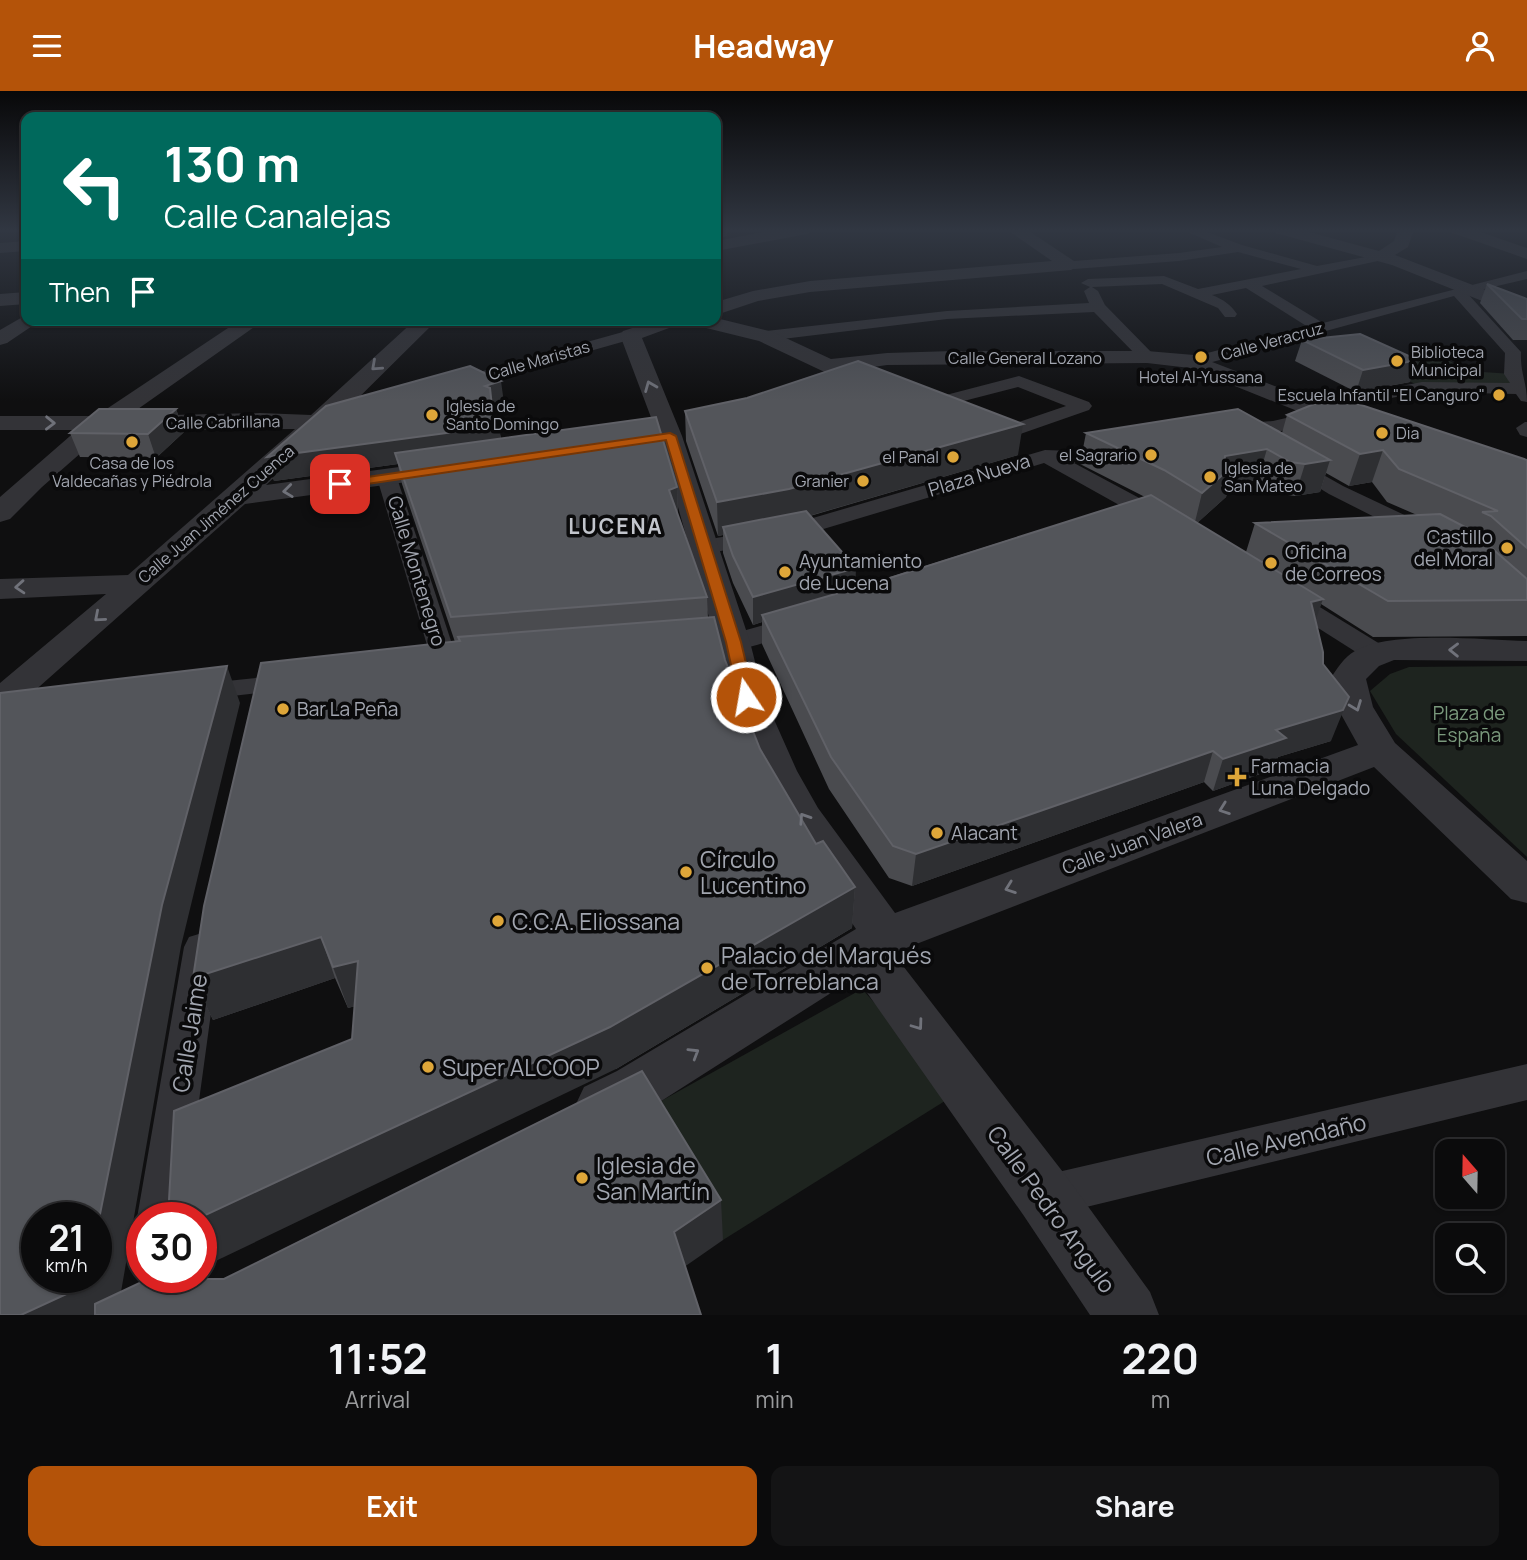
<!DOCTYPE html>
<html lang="en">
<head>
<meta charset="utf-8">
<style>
  body { margin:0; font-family:Manrope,sans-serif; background:#141415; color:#f1f3f6; height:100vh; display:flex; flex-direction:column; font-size:26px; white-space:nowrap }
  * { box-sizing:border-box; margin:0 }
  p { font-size:23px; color:#9a9b9d }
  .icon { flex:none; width:38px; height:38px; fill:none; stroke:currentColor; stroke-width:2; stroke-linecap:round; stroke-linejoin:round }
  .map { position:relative; height:1224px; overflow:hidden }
  .sheet { display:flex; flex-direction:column; background:#0b0b0c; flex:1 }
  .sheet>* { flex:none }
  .top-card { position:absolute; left:21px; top:21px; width:700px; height:214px; border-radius:14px; box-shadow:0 2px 5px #0004,0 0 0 2px #2b2b2d; background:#00695c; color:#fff; overflow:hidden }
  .needle { width:46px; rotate:340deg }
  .tools { position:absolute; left:1435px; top:1048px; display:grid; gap:14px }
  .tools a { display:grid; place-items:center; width:70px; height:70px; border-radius:14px; background:#0b0b0c; box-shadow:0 2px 5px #0004,0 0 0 2px #2b2b2d; font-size:35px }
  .speed { position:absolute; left:21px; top:1111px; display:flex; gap:14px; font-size:35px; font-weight:700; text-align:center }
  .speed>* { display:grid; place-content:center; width:91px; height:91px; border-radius:50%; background:#0b0b0c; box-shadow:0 2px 5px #0004,0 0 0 2px #2b2b2d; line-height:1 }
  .speed small { font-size:18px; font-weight:400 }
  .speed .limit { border:10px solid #d22; background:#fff; color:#111 }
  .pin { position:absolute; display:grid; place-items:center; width:60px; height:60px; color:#fff; margin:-30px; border-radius:14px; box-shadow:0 4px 10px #0006 }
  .me { position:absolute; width:77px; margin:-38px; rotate:348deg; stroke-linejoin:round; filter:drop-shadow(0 0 5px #0008) }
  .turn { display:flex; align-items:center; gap:24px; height:147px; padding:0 28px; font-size:32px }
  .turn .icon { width:91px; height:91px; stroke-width:2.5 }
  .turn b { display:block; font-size:49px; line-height:60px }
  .then { display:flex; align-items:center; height:66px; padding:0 28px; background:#0003; gap:14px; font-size:26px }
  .eta { display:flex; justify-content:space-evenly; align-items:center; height:119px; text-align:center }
  .eta b { font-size:42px; font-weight:700; line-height:49px }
  .primary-button { display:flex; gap:14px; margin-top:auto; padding:14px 28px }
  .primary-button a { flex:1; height:80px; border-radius:14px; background:#b45309; color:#fff; font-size:28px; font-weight:700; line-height:80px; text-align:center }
  .primary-button a+a { background:#141415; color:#f1f3f6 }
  header { display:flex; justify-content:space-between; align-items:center; height:91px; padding:0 28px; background:#b45309; color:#fff; font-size:32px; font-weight:700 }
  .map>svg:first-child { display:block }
</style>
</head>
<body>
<header><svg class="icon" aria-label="menu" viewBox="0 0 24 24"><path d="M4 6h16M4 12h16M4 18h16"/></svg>Headway<svg class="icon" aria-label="person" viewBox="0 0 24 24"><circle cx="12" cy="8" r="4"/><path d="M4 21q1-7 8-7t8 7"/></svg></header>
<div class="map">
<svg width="1527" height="1224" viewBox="0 0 1527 1224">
  <rect width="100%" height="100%" fill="#0f0f10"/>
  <!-- green -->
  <g fill="#1e241f">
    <path d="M 1442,266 L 1468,280 L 1512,283 L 1521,298 L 1422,296 L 1374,274 Z"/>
    <path d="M 1527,575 L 1527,766 L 1396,643 L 1370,600 L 1390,583 L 1409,576 Z"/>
    <path d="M 862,898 L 956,1003 L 723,1149 L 645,1019 Z"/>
  </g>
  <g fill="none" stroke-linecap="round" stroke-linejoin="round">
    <!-- pedestrian -->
    <g fill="#333337" fill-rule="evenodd">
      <path d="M 1181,138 L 1199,138 L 1242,154 L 1317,175 L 1387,162 L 1387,168 L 1262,195 L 1323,232 L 1527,180 L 1527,188 L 1467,202 L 1521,261 C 1520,282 1527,291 1527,311 L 1521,310 L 1516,303 L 1422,301 L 1329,319 L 1333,324 L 1330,328 C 1311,333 1239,354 1226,339 L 1235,333 L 1273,330 L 1312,321 L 1308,316 L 1317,311 L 1422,291 L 1510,292 L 1504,283 L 1505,262 L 1454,205 L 1194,276 L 1188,275 L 1186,271 L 1188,267 L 1308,236 L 1246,197 L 1212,204 C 1224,209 1230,213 1237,223 L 1235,226 L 1225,226 L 1218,217 L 1162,193 L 1092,196 L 1098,200 L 1105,214 L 1153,263 L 1155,266 L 1153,269 L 1141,269 L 1094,221 L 947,228 L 766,250 L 758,245 L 766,240 L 947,220 L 1089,212 L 1084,200 L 1090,196 L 1081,192 L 1088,188 L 1164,185 L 1198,198 L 1301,178 L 1238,161 L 1179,170 L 1074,178 L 1067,174 L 1074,170 L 1179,162 L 1222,156 Z"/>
      <path d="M 630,239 L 636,241 L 638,244 L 636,247 L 453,299 L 444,294 L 447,290 Z"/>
      <path d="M 1019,285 L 1089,311 L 1092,315 L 1089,319 L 997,351 L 987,345 L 990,341 L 1066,315 L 1018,296 L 925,320 L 916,315 L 919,311 Z"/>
      <path d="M 1525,331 L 1527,331 L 1527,346 L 1520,344 L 1516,337 Z"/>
      <path d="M 1119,352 L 1129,358 L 1126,362 L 1074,372 L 1171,424 L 1174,429 L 1171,434 L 1155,434 L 1044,372 L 800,445 L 705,463 L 697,461 L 694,456 L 697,451 L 705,449 L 789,434 L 1045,359 L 1074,360 Z"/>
      <path d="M 1290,365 L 1343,395 L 1432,437 L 1435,442 L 1432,447 L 1416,447 L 1329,403 L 1283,375 L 1280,371 L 1283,367 Z"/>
      <path d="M 387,381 L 394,383 L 397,387 L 459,574 L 455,580 L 446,582 L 437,580 L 433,574 L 377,387 L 380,383 Z"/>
      <path d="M 1283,497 L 1292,499 L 1385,556 L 1389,562 L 1385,568 L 1376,570 L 1367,568 L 1274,509 L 1271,504 L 1274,499 Z"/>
      <path d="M 796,525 L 805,528 L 809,533 L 805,538 C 774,547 736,566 704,558 L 700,552 L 704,546 L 732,543 Z"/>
      <path d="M 293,583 L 303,585 L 307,591 L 303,597 L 198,609 L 188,607 L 184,601 L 188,595 L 198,593 Z"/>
      <path d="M 202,842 L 215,846 L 220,856 L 183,1127 L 142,1127 L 142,1137 L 137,1127 L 184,856 L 189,846 Z"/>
      <path d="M 1527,973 L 1527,1009 L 1045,1126 L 1029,1120 L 1023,1105 L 1029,1090 L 1045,1084 Z"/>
    </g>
    <!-- minor -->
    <g fill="#333337" fill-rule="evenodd">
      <path d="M 780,138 L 815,138 L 807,143 L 716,160 L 716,150 Z"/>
      <path d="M 1006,138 L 1026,138 L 1080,174 L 1071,179 L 810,201 L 758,210 L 716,224 L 716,211 L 753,200 L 810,190 L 1052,170 Z"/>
      <path d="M 1270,138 L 1298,138 L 1379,160 L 1394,150 L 1398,138 L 1414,138 L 1408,156 L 1395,164 L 1527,215 L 1527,228 L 1392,174 L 1272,141 Z"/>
      <path d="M 1448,138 L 1472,138 L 1527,157 L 1527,168 L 1450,141 Z"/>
      <path d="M 26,150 L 26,160 L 0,162 L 0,152 Z"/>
      <path d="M 26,201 L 26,213 L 0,215 L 0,203 Z"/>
      <path d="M 26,224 L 26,229 L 41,229 L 7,252 L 0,254 L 0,239 Z"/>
      <path d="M 716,227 L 773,241 L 831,268 L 887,262 L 953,260 L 1147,260 L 1194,264 L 1360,328 L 1363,333 L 1360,338 L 1351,340 L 1342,338 L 1190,277 L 1147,272 L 887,274 L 853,279 L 861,286 L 858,291 L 850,293 L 759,250 L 690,233 L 688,230 L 642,247 L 682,345 L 750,551 L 764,606 L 797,680 L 818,717 L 895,822 L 1358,654 L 1337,616 L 1330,588 C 1337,578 1344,566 1355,560 C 1390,539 1484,549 1527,550 L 1527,570 L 1394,569 L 1379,575 L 1366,588 L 1373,616 L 1395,652 L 1527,770 L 1527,812 L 1511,808 L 1374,676 L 893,862 L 1066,1085 L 1150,1201 L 1159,1224 L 1090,1224 L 1024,1125 L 856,886 L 655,1014 L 603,1037 L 584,1030 L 576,1013 L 584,996 L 617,980 L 856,838 L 787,735 L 757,680 L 728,606 L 716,551 L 658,345 L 620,244 L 623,240 L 657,229 Z"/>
      <path d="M 240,229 L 264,229 L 128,325 L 260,322 L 311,324 L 415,229 L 437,229 L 328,337 L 266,394 L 451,369 L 460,371 L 464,377 L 460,383 L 451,385 L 245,413 L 13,619 L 0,622 L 0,592 L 106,503 L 0,508 L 0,488 L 128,484 L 295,338 L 107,339 L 42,396 L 10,428 L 0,431 L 0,406 L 77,339 L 0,339 L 0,325 L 96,325 Z"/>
    </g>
  </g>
  <!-- wall -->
  <g fill="#4a4b4f" fill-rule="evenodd">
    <path d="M 1487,193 L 1527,208 L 1527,249 L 1513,249 L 1480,212 Z"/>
    <path d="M 1302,249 L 1410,291 L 1356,301 L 1295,270 Z"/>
    <path d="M 504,312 L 493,316 L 495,327 L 501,347 L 677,396 L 678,425 L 707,506 L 708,527 L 760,658 L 816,753 L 855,796 L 852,837 L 616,978 L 352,948 L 355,915 L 348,917 L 335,887 L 213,929 L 193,887 L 455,551 L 402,393 L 398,373 L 274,390 L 267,366 Z"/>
    <path d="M 176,318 L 184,341 L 156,367 L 80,366 L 70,342 Z"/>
    <path d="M 685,320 L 1018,364 L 810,425 L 855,497 L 1145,406 L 1080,373 L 1086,342 L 1282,342 L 1287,324 L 1527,369 L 1527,545 L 1373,546 L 1321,513 L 1315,529 L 1323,573 L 1331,650 L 1278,666 L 1274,678 L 1213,700 L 1204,691 L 912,795 L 889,787 L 829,698 L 762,553 L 762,531 L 753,534 L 733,492 L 723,462 L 723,444 L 718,445 L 686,350 ZM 1326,382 L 1349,395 L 1372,391 L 1387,411 L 1417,424 L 1255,432 L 1246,461 L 1197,432 L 1226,406 L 1229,394 L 1258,389 L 1280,403 L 1295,405 L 1320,401 Z"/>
  </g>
  <!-- shaded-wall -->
  <g fill="#2e2f32">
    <path d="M 716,138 L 727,138 L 727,145 L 716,148 Z"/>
    <path d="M 1418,269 L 1410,291 L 1356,301 L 1363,279 Z"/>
    <path d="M 501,290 L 504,312 L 493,316 L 496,336 L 499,335 L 503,359 L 395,362 L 398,373 L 274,390 L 267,366 Z"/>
    <path d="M 176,318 L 184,341 L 156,367 L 148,343 Z"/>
    <path d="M 1023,333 L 1018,364 L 788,431 L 723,436 L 723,444 L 718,445 L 717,411 Z"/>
    <path d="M 1267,358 L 1258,389 L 1229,394 L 1226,406 L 1194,435 L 1202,402 L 1225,365 Z"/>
    <path d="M 1383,359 L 1372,391 L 1349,395 L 1360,363 Z"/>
    <path d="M 1330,369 L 1320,401 L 1295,405 L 1305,373 Z"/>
    <path d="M 677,396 L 678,429 L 669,399 Z"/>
    <path d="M 856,477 L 855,505 L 762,524 L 762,531 L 753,534 L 753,506 Z"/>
    <path d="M 1323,508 L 1313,537 L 1311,511 Z"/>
    <path d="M 227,575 L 240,612 L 181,855 L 117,1224 L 21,1224 L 87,1186 L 96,1186 L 96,1143 L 162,814 Z"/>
    <path d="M 1349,606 L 1331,650 L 1278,666 L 1274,678 L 1213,700 L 1223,668 L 1276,639 Z"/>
    <path d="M 1213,660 L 1204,691 L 912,795 L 916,763 Z"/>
    <path d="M 855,796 L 852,837 L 616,978 L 201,1177 L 201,1127 L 199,1127 Z"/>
    <path d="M 321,846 L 335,887 L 213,929 L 193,887 Z"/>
    <path d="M 358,870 L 372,911 L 348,917 L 333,876 Z"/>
    <path d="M 721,1109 L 723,1149 L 677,1181 L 674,1141 Z"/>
  </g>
  <!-- building -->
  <g fill="#53555a" stroke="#606167" stroke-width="2">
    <path d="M 1487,193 L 1527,208 L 1527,228 L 1522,228 Z"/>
    <path d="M 1360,243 L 1418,269 L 1363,279 L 1302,249 Z"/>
    <path d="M 858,270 L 1023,333 L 789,398 L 717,411 L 685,320 L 747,307 Z"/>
    <path d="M 470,275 L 501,290 L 485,295 L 490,297 L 493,325 L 499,335 L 267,366 L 326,315 Z"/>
    <path d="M 1334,305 L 1527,369 L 1527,457 L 1491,425 L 1482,421 L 1498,420 L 1399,378 L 1383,359 L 1360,363 L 1287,324 Z"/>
    <path d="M 99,318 L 176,318 L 148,343 L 70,342 Z"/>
    <path d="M 1238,318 L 1330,369 L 1305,373 L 1290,371 L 1267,358 L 1225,365 L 1224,377 L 1235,373 L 1202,402 L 1164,379 L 1086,342 Z"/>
    <path d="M 656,326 L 677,396 L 669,399 L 707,506 L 451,526 L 395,362 Z"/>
    <path d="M 1151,404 L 1323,508 L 1311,511 L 1323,561 L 1323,573 L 1349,606 L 1343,619 L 1276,639 L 1286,647 L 1223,668 L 1213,660 L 916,763 L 893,755 L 831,666 L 762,524 L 874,492 Z"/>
    <path d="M 806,420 L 856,477 L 753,506 L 733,465 L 723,436 Z"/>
    <path d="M 1440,423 L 1471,439 L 1527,488 L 1527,509 L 1388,510 L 1255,432 Z"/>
    <path d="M 714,526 L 725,569 L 760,658 L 816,753 L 823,750 L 855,796 L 610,936 L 199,1127 L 168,1127 L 174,1020 L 352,948 L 358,870 L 333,876 L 321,846 L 193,887 L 204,815 L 261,572 L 460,550 L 458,546 Z"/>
    <path d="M 227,575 L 162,814 L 96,1143 L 96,1127 L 37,1127 L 37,1186 L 87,1186 L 86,1194 L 21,1224 L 0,1224 L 0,602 Z"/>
    <path d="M 642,980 L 721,1109 L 674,1141 L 701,1224 L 95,1224 L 95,1213 L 148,1188 L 224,1188 Z"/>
  </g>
  <!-- one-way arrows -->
  <defs><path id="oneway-chevron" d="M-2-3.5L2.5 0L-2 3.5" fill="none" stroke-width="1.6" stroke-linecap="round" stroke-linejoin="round" transform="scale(1.75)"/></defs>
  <g stroke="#70727a">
    <use href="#oneway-chevron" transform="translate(376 275) rotate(138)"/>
    <use href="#oneway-chevron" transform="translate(650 295) rotate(-112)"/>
    <use href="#oneway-chevron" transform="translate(50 332) rotate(1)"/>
    <use href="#oneway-chevron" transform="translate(288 400) rotate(173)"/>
    <use href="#oneway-chevron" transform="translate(20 496) rotate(176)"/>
    <use href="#oneway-chevron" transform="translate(99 526) rotate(139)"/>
    <use href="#oneway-chevron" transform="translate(1454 559) rotate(-179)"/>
    <use href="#oneway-chevron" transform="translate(1356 615) rotate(69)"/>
    <use href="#oneway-chevron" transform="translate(1224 718) rotate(160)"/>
    <use href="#oneway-chevron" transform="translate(804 727) rotate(-123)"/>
    <use href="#oneway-chevron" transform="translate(1010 797) rotate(160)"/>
    <use href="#oneway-chevron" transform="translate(918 934) rotate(54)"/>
    <use href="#oneway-chevron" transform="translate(694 962) rotate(-31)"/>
  </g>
  <!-- sky -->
  <linearGradient id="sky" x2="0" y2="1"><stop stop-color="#080809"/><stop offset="0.45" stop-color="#313742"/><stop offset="1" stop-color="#313742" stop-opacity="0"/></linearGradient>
  <rect width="1527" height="310" fill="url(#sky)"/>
  <!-- route -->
  <path fill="#b45309" stroke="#753606" stroke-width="2" d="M 670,342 L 676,345 L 741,551 L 754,606 L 751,610 L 746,611 L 738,606 L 726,551 L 666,349 L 340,397 L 334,393 L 340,390 Z"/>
  <!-- markers -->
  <g fill="#dea639" stroke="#0a0a0b" stroke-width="2.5">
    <circle cx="1201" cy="266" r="7"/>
    <circle cx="1397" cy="270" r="7"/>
    <circle cx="1499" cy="304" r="7"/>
    <circle cx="432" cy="324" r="7"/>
    <circle cx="1382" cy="342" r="7"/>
    <circle cx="132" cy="351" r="7"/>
    <circle cx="1151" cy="364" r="7"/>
    <circle cx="953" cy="366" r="7"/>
    <circle cx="1210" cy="386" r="7"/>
    <circle cx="863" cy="390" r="7"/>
    <circle cx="1507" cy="457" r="7"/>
    <circle cx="1271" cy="472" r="7"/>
    <circle cx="785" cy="481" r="7"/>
    <circle cx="283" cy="618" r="7"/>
    <path d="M1233.5 675.5h7v7h7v7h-7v7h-7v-7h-7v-7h7z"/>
    <circle cx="937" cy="742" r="7"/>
    <circle cx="686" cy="781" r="7"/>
    <circle cx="498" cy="830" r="7"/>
    <circle cx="707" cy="877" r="7"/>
    <circle cx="428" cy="976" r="7"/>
    <circle cx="582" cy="1087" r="7"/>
  </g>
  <g text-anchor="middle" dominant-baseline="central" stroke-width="7" stroke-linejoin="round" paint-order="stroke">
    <!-- far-street labels -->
    <g font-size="16" fill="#a2a6b0" stroke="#0a0a0b">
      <text transform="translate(1272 250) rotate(-15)">Calle Veracruz</text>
      <text x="1025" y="267">Calle General Lozano</text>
      <text transform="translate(539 269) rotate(-16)">Calle Maristas</text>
      <text transform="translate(223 331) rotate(-1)">Calle Cabrillana</text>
      <text transform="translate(216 423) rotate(-41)">Calle Juan Jiménez Cuenca</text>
    </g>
    <!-- far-poi labels -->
    <g font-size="16" fill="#a2a6b0" stroke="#0a0a0b" text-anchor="start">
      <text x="1411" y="261">Biblioteca<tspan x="1411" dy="18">Municipal</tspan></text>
      <text x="1201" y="286" text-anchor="middle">Hotel Al-Yussana</text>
      <text x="1485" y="304" text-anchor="end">Escuela Infantil "El Canguro"</text>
      <text x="446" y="315">Iglesia de<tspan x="446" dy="18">Santo Domingo</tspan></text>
      <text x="1396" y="342">Dia</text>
      <text x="1137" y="364" text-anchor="end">el Sagrario</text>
      <text x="939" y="366" text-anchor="end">el Panal</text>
      <text x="132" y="372" text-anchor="middle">Casa de los<tspan x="132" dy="18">Valdecañas y Piédrola</tspan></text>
      <text x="1224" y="377">Iglesia de<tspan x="1224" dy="18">San Mateo</tspan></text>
      <text x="849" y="390" text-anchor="end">Granier</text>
    </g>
    <!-- street labels -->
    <g font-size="19" fill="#a2a6b0" stroke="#0a0a0b">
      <text transform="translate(979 384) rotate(-17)">Plaza Nueva</text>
      <text transform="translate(417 480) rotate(73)">Calle Montenegro</text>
      <text transform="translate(1132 752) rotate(-20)">Calle Juan Valera</text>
    </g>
    <!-- poi labels -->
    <g font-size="19" fill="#a2a6b0" stroke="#0a0a0b" text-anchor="start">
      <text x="1493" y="446" text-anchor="end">Castillo<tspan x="1493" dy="22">del Moral</tspan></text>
      <text x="1285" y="461">Oficina<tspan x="1285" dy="22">de Correos</tspan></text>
      <text x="799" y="470">Ayuntamiento<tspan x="799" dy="22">de Lucena</tspan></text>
      <text x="297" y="618">Bar La Peña</text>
      <text x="1251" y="675">Farmacia<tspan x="1251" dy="22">Luna Delgado</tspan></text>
      <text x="951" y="742">Alacant</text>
    </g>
    <!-- park labels -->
    <g font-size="19" fill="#7a997c" stroke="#0a0a0b">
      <text x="1469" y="622">Plaza de<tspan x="1469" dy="22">España</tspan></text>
    </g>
    <!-- far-district labels -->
    <g font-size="21" font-weight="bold" letter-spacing="2" fill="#c2c5cc" stroke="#0a0a0b">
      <text x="616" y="435">LUCENA</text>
    </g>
    <!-- near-poi labels -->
    <g font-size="23" fill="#a2a6b0" stroke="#0a0a0b" text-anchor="start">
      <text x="700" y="768">Círculo<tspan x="700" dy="26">Lucentino</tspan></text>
      <text x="512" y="830">C.C.A. Eliossana</text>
      <text x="721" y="864">Palacio del Marqués<tspan x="721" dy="26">de Torreblanca</tspan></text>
      <text x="442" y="976">Super ALCOOP</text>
      <text x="596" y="1074">Iglesia de<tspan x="596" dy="26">San Martín</tspan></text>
    </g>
    <!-- near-street labels -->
    <g font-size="23" fill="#a2a6b0" stroke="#0a0a0b">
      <text transform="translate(189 942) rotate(-81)">Calle Jaime</text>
      <text transform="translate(1286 1048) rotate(-13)">Calle Avendaño</text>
      <text transform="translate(1052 1118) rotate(54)">Calle Pedro Angulo</text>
    </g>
  </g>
</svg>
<div class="tools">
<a><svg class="needle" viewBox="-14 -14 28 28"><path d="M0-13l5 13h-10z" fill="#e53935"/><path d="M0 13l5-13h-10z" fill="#9a9b9d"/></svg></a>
<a><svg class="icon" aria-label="search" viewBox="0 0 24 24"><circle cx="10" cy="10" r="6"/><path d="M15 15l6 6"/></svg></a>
</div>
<div class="speed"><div>21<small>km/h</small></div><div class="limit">30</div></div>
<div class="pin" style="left:340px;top:393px;background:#d93025"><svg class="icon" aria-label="arrive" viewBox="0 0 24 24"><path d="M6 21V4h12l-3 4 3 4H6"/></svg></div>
<svg class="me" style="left:746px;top:606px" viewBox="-20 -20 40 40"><circle r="17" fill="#b45309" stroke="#fff" stroke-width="3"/><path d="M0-11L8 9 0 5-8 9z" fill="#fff"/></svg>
<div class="top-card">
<div class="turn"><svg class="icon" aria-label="left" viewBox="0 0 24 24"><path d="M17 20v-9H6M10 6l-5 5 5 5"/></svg><div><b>130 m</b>Calle Canalejas</div></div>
<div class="then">Then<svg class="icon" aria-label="arrive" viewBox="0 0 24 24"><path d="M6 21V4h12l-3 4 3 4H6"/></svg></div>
</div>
</div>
<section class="sheet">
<div class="eta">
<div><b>11:52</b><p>Arrival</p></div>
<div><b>1</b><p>min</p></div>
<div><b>220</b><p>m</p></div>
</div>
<div class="primary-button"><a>Exit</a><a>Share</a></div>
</section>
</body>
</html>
